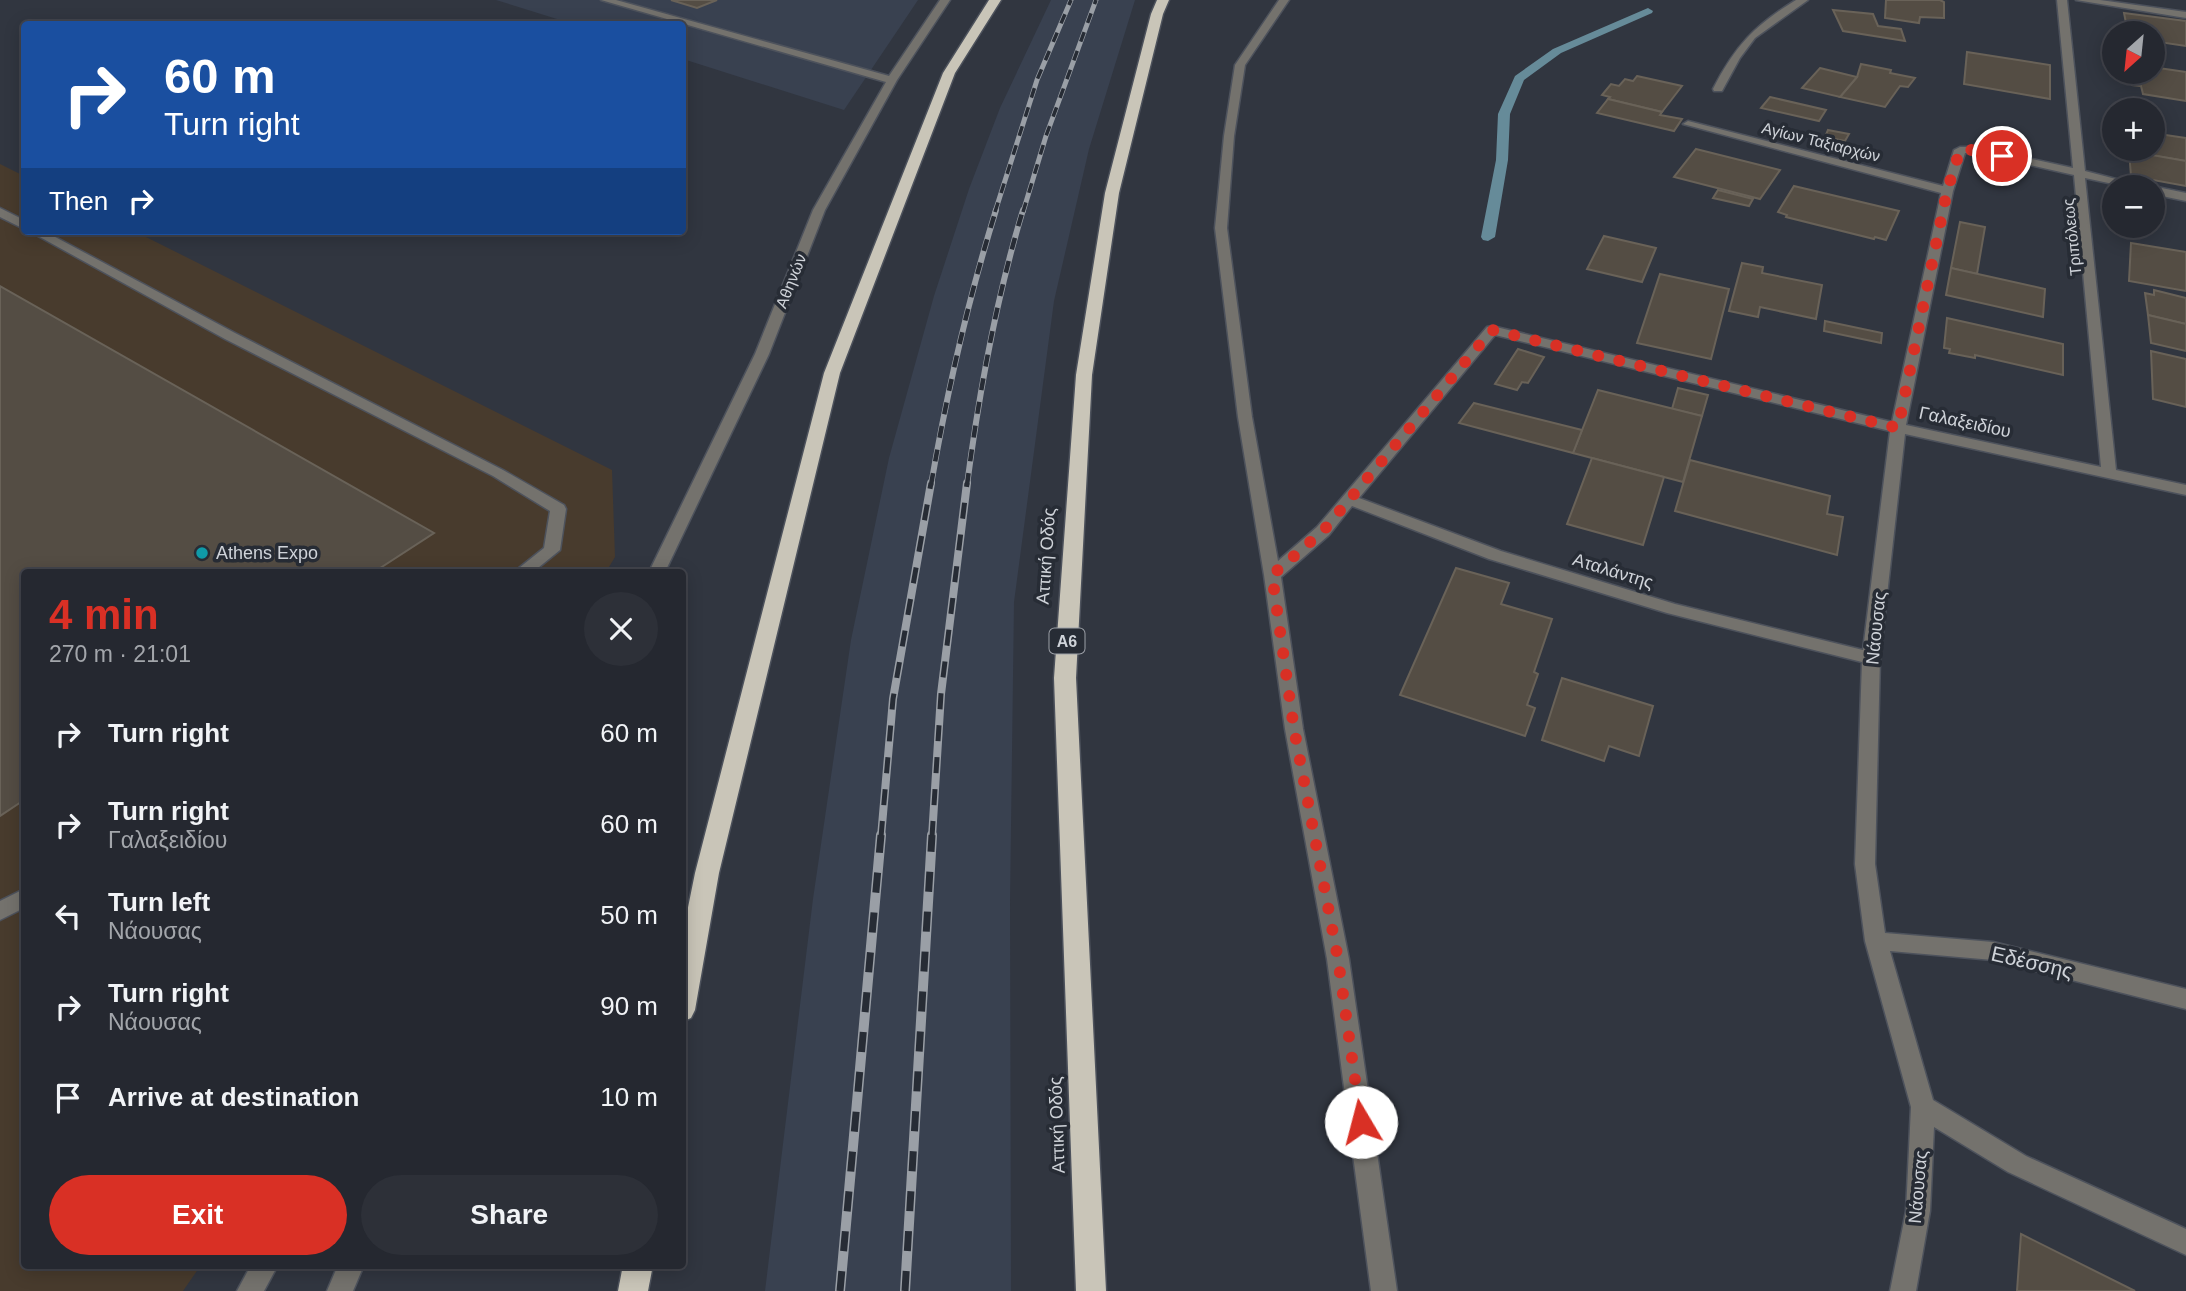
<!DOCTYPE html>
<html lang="en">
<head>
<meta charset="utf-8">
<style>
  body { margin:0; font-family:Arial,sans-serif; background:#2d3038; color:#f1f3f6; height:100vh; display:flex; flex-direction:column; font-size:26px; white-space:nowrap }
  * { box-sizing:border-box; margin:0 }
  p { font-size:23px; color:#a3a6ab }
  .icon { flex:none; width:38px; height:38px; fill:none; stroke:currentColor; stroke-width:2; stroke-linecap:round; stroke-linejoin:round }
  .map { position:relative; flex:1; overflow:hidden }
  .side { position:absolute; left:21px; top:569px; width:665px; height:700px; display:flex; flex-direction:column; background:#252830; border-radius:7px; box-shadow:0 4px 18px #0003,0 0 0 2px #42444c }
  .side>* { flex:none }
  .banner { position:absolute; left:21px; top:21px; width:665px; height:214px; border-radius:7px; box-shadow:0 4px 18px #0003,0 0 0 2px #42444c; background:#1a4fa0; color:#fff; overflow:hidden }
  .needle { width:46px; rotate:207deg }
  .buttons { position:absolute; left:2102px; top:21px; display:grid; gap:14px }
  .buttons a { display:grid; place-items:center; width:63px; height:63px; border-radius:50%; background:#252830; box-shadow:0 4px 18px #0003,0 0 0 2px #42444c; font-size:35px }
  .pin { position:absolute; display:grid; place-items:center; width:60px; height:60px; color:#fff; margin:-30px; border:4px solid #fff; border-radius:50%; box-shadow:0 2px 7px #0007 }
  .me { position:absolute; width:77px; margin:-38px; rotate:352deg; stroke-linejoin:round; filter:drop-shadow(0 0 5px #0008) }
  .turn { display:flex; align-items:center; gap:24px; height:147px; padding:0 28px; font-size:32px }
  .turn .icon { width:91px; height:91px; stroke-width:2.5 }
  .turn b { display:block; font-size:49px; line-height:60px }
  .then { display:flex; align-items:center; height:66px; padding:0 28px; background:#0003; gap:14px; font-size:26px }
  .round { display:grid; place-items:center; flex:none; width:74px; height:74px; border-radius:37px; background:#2d3038 }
  .head { display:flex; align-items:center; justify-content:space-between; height:119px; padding:0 28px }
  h1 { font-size:42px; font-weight:700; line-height:52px; color:#d93025 }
  .cta { display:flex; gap:14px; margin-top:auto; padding:14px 28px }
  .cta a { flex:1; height:80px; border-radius:42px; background:#d93025; color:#fff; font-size:28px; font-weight:700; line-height:80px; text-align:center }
  .cta a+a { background:#2d3038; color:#f1f3f6 }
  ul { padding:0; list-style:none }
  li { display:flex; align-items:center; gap:21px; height:91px; padding:0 28px }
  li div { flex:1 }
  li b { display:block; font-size:26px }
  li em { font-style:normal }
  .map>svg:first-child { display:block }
</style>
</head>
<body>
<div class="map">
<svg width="2186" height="1291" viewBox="0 0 2186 1291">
  <rect width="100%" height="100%" fill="#313640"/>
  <!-- commercial -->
  <path fill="#483b2d" d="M 0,164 L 24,176 L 24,231 L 134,231 L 612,470 L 615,557 L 606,572 L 24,572 L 24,1265 L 201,1265 L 183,1291 L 0,1291 Z"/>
  <!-- built -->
  <g fill="#394150">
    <path d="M 496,0 L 918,0 L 844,110 L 683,59 L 682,24 L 573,24 Z"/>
    <path d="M 1051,0 L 1135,0 L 1089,149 L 1054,301 L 1014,602 L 1010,901 L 1011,1291 L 765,1291 L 813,899 L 851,640 L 889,458 L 934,296 L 969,189 L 1000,108 Z"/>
  </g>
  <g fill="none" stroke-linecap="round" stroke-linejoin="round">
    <!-- stream -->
    <path fill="#668b99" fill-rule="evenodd" d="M 1648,8 L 1653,11 L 1652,13 L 1561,53 L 1524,80 L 1510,114 L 1508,160 L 1495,237 L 1488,241 L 1483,240 L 1481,237 L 1496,160 L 1498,114 L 1515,76 L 1553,49 Z"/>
  </g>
  <!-- building -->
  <g fill="#544d44" stroke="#696258" stroke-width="2">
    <path d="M 671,0 L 717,0 L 697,8 Z"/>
    <path d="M 1886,0 L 1940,0 L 1944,2 L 1944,18 L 1920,17 L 1919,23 L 1885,18 Z"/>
    <path d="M 1833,10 L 1873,14 L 1878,26 L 1901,29 L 1905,41 L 1843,31 Z"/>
    <path d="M 2124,13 L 2186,21 L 2186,46 L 2152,41 L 2152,33 L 2128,33 Z"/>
    <path d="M 1967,52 L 2050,65 L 2050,99 L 1964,84 Z"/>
    <path d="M 1861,64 L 1891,70 L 1890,73 L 1915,78 L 1908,87 L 1900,86 L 1885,107 L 1840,97 L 1857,77 Z"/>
    <path d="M 2152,67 L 2186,72 L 2186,101 L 2143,94 L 2141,86 L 2132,85 L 2130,77 L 2139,78 L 2138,72 L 2152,72 Z"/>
    <path d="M 1820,68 L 1857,77 L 1840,97 L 1802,88 Z"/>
    <path d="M 1637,76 L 1682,86 L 1662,112 L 1608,99 L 1610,97 L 1602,95 L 1611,84 L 1619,86 L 1625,79 L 1633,81 Z"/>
    <path d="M 1770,97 L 1826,110 L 1819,121 L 1761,108 Z"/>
    <path d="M 1608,99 L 1662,112 L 1660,115 L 1682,119 L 1674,131 L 1597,113 Z"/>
    <path d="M 1828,130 L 1849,134 L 1845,141 L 1825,137 Z"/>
    <path d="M 2152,133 L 2186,138 L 2186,161 L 2150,155 Z"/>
    <path d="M 1696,149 L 1780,170 L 1760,199 L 1674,177 Z"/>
    <path d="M 2129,151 L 2186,161 L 2186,186 L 2131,176 Z"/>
    <path d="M 1794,186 L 1899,211 L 1886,240 L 1875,237 L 1874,239 L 1786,217 L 1787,215 L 1778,212 Z"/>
    <path d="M 1718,190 L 1753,199 L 1749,206 L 1713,198 Z"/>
    <path d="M 1960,222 L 1985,227 L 1977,274 L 1951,268 Z"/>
    <path d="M 1604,236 L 1656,248 L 1642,282 L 1587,269 Z"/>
    <path d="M 2131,243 L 2186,252 L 2186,291 L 2129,281 Z"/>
    <path d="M 1742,263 L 1763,267 L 1762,273 L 1822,285 L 1816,319 L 1760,307 L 1758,317 L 1729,311 Z"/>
    <path d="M 1951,268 L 2045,289 L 2043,317 L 1946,295 Z"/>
    <path d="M 1660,274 L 1729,289 L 1711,359 L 1637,343 Z"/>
    <path d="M 0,286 L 434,533 L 374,572 L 24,572 L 24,800 L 0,816 Z"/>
    <path d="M 2154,290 L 2186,298 L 2186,324 L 2148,315 L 2145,293 L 2154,295 Z"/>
    <path d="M 2148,315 L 2186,324 L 2186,351 L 2151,343 Z"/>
    <path d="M 1947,318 L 2063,344 L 2063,375 L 1975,355 L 1975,358 L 1949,353 L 1950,349 L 1944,348 Z"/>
    <path d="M 1825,321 L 1882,333 L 1881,343 L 1824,331 Z"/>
    <path d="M 1518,349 L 1544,357 L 1528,383 L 1522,382 L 1517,390 L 1495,384 Z"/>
    <path d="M 2151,351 L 2186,359 L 2186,407 L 2153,399 Z"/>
    <path d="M 1678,388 L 1708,395 L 1702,416 L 1672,409 Z"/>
    <path d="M 1598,390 L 1702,416 L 1683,482 L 1573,453 Z"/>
    <path d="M 1474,403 L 1582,430 L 1573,453 L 1459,423 Z"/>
    <path d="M 1592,458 L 1664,477 L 1643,545 L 1567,524 Z"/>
    <path d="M 1690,460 L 1830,496 L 1827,514 L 1843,517 L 1837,555 L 1675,511 Z"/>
    <path d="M 1456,568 L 1509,583 L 1501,604 L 1552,619 L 1534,672 L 1538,674 L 1527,705 L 1535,708 L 1525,736 L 1400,695 Z"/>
    <path d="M 1562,678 L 1653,706 L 1639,756 L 1609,746 L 1604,761 L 1542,740 Z"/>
    <path d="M 2021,1234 L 2135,1291 L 2017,1291 Z"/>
  </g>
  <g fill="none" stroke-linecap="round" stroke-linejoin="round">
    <!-- minor casing -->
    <g stroke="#4d525c" stroke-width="3">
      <g id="minor">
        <path d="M 601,0 L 616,0 L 889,76 L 940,0 L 950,0 L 897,80 L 825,210 L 769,354 L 665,572 L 649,572 L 755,354 L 813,210 L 886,82 Z"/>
        <path d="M 1279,0 L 1289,0 L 1245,65 L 1234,136 L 1227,228 L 1252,417 L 1278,561 L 1317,527 L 1487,327 L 1492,326 L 1892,422 L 1941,193 L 1683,124 L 1688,121 L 1943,186 L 1954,150 L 1960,147 L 1976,147 L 2073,168 L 2057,0 L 2067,0 L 2085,171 L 2147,187 L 2127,187 L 2085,178 L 2116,470 L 2186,485 L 2186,495 L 1905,434 L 1880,658 L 1875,864 L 1885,933 L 1993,942 L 2186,989 L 2186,1009 L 1993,960 L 1890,951 L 1933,1100 L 2026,1156 L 2186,1229 L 2186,1255 L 2008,1172 L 1934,1127 L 1930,1211 L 1916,1291 L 1890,1291 L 1906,1211 L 1911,1107 L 1865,941 L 1855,864 L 1862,662 L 1667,613 L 1489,559 L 1352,506 L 1329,535 L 1281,577 L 1303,729 L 1349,959 L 1397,1291 L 1371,1291 L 1327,959 L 1285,729 L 1264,575 L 1238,417 L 1215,228 L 1224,136 L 1235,65 ZM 1965,153 L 1976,153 L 2074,175 L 2101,467 L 1906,425 L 1953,191 ZM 1495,335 L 1890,431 L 1863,650 L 1675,604 L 1501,551 L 1359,498 Z"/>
        <path d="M 1796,0 L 1808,0 L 1755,38 L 1740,58 L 1722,91 L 1714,91 L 1713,89 C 1735,46 1755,25 1796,0 Z"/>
        <path d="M 2076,0 L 2100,0 L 2186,12 L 2186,18 Z"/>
        <path d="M 2152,186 L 2186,193 L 2186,201 L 2152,194 L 2152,187 L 2149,187 Z"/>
        <path d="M 0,208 L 24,220 L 24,229 L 0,217 Z"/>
        <path d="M 29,231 L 44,231 L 235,333 L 503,470 L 564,505 L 566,509 L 560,550 L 533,572 L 514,572 L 544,548 L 550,511 L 493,476 L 225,339 Z"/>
        <path d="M 24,889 L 24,908 L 0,920 L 0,901 Z"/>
        <path d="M 251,1265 L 278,1265 L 264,1291 L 237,1291 Z"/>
        <path d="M 338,1265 L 364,1265 L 353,1291 L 327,1291 Z"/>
      </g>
    </g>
    <!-- highway casing -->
    <g stroke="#4d525c" stroke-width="3">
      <g id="highway">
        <path d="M 989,0 L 1001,0 L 955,73 L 840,373 L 719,873 L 695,1010 L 691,1018 L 682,1022 L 682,937 L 695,873 L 824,373 L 943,73 Z"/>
        <path d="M 1157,0 L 1169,0 L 1163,14 L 1119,193 L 1092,375 L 1076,678 L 1106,1291 L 1076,1291 L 1054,678 L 1076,375 L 1105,193 L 1151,14 Z"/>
        <path d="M 623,1265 L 653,1265 L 648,1291 L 618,1291 Z"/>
      </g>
    </g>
    <!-- minor -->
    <use href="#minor" fill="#74726d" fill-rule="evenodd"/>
    <!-- highway -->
    <use href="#highway" fill="#c9c5b8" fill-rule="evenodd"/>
    <!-- rail-far3 casing -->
    <g stroke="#9a9fa6" stroke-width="5">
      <g id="rail-far3">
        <path d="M 995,212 L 1037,80 L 1071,0"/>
        <path d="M 1023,212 L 1046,136 L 1096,0"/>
      </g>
    </g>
    <!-- rail-far2 casing -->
    <g stroke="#9a9fa6" stroke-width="6">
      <g id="rail-far2">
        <path d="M 931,485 C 947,392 968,300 996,210"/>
        <path d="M 967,485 C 979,393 996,299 1023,210"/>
      </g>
    </g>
    <!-- rail-far1 casing -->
    <g stroke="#9a9fa6" stroke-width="8">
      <g id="rail-far1">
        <path d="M 881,837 L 893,699 L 931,483"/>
        <path d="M 932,837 L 941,694 L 967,483"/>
      </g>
    </g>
    <!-- rail casing -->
    <g stroke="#9a9fa6" stroke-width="10">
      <g id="rail">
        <path d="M 840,1291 L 881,835"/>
        <path d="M 905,1291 L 932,835"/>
      </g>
    </g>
    <!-- rail-far3 -->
    <use href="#rail-far3" stroke="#272c35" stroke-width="3.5" stroke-dasharray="10" stroke-linecap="butt"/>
    <!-- rail-far2 -->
    <use href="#rail-far2" stroke="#272c35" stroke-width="4.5" stroke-dasharray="12" stroke-linecap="butt"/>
    <!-- rail-far1 -->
    <use href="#rail-far1" stroke="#272c35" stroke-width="5" stroke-dasharray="16" stroke-linecap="butt"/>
    <!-- rail -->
    <use href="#rail" stroke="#272c35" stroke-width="7" stroke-dasharray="20" stroke-linecap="butt"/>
  </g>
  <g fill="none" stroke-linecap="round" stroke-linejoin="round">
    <!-- route -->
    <path stroke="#d93025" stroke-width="12" stroke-dasharray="0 21.6" d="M 1361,1122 L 1338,959 L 1294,729 L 1272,575 L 1323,531 L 1492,330 L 1898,428 L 1947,191 L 1960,150 L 1976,150 L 2002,156"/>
  </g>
  <!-- markers -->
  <circle fill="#0f9aa8" stroke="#272c35" stroke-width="2.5" cx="202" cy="553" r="7"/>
  <g text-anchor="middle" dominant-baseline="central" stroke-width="7" stroke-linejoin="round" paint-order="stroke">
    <!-- far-street labels -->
    <g font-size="16" fill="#cfd3d9" stroke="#272c35">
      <text transform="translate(1821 142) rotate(14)">Αγίων Ταξιαρχών</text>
      <text transform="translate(2072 237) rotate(-96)">Τριπόλεως</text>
      <text transform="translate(791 281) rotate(-68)">Αθηνών</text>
    </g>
    <!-- shield labels -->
    <rect fill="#272c35" stroke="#9da1a8" stroke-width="2" x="1049.5" y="628.5" width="35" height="25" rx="5"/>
    <g font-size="16" font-weight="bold" fill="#cfd3d9">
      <text x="1067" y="641">Α6</text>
    </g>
    <!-- street labels -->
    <g font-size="18" fill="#cfd3d9" stroke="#272c35">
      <text transform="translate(1965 422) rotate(12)">Γαλαξειδίου</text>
      <text transform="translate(1046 556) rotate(-86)">Αττική Οδός</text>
      <text transform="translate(1613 571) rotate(17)">Αταλάντης</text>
      <text transform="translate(1876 628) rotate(-84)">Νάουσας</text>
      <text transform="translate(1057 1125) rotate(-92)">Αττική Οδός</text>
      <text transform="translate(1918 1187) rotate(-85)">Νάουσας</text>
    </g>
    <!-- poi labels -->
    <g font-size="18" fill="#cfd3d9" stroke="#272c35" text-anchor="start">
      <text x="216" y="553">Athens Expo</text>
    </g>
    <!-- near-street labels -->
    <g font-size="21" fill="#cfd3d9" stroke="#272c35">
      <text transform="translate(2032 962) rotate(13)">Εδέσσης</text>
    </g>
  </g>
</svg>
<div class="buttons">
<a><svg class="needle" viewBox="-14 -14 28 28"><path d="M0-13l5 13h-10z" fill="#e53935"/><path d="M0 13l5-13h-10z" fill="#a3a6ab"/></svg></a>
<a>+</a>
<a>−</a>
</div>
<div class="pin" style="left:2002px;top:156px;background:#d93025"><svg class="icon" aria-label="arrive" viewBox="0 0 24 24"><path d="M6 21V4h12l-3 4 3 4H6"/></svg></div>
<svg class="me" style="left:1361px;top:1122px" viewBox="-20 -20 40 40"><circle r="19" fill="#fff"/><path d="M0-13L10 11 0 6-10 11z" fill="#d93025"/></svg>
<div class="banner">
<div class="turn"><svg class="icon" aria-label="right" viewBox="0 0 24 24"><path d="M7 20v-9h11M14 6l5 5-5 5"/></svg><div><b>60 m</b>Turn right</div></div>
<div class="then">Then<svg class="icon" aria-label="right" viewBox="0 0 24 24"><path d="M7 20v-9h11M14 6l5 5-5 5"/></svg></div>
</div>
<section class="side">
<div class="head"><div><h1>4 min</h1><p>270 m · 21:01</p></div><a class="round"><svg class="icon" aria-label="close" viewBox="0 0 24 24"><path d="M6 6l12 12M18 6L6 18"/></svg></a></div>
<ul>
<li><svg class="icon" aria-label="right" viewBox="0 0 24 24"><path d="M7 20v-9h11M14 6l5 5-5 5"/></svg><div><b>Turn right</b></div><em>60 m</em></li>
<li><svg class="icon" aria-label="right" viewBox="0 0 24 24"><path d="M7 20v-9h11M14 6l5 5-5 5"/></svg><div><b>Turn right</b><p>Γαλαξειδίου</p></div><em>60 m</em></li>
<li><svg class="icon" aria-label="left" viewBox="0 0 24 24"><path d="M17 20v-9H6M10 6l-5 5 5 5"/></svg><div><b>Turn left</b><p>Νάουσας</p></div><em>50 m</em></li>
<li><svg class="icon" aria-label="right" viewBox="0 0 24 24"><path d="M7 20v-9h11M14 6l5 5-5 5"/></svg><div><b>Turn right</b><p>Νάουσας</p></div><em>90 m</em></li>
<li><svg class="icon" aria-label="arrive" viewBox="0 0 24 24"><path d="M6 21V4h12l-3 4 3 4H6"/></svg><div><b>Arrive at destination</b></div><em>10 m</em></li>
</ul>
<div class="cta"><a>Exit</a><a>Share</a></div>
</section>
</div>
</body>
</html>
